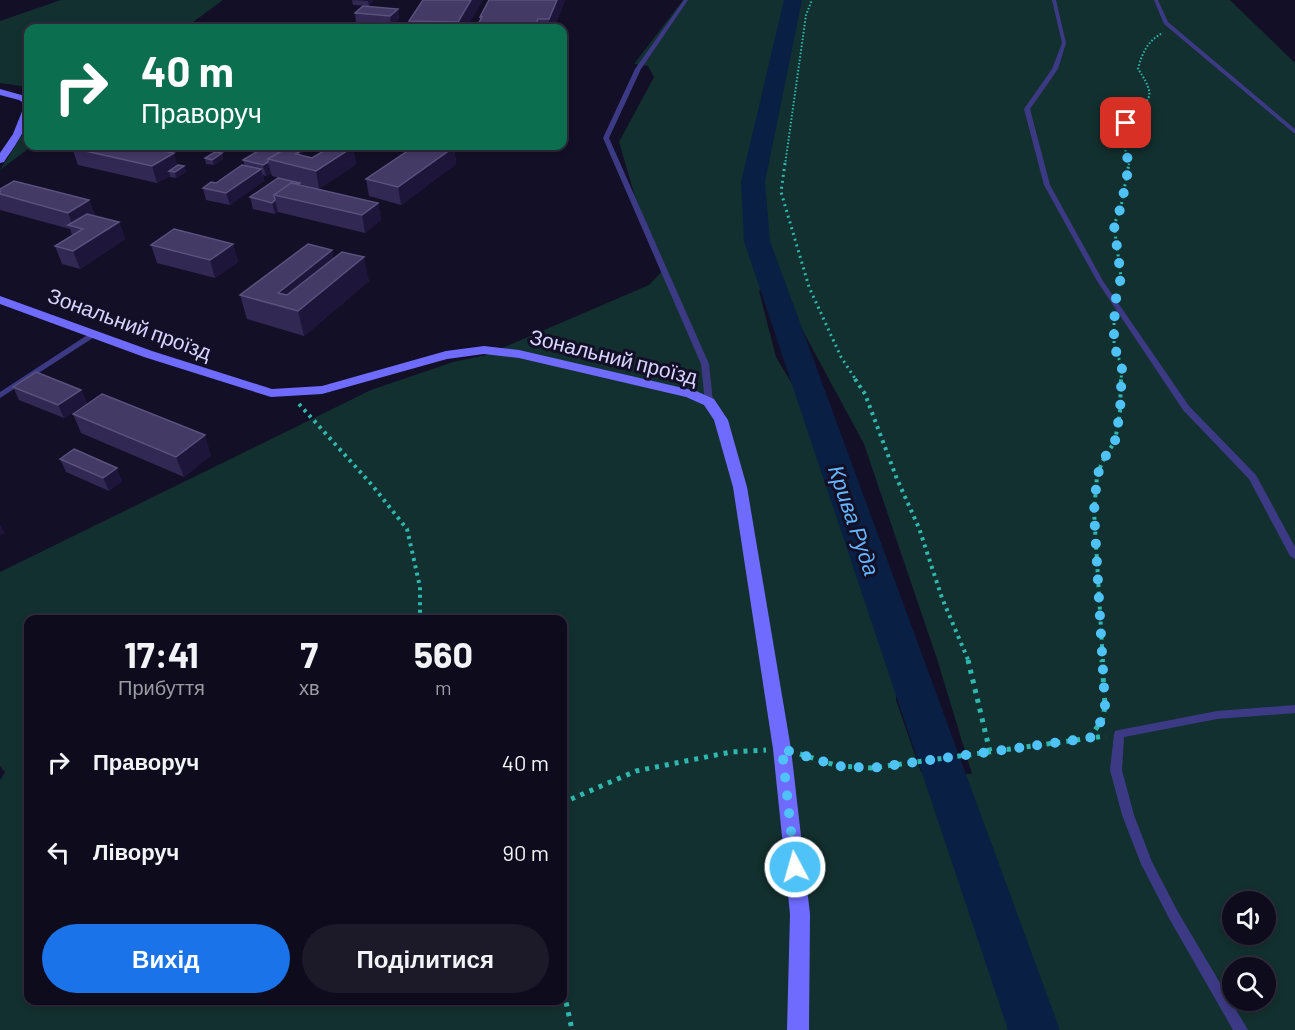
<!DOCTYPE html>
<html lang="uk">
<head>
<meta charset="utf-8">
<style>
  body { margin:0; font-family:Barlow,sans-serif; background:#1c1929; color:#f1f3f6; height:100vh; display:flex; flex-direction:column; font-size:22px; white-space:nowrap }
  * { box-sizing:border-box; margin:0 }
  p { font-size:20px; color:#9b9ba3 }
  .icon { flex:none; width:33px; height:33px; fill:none; stroke:currentColor; stroke-width:2; stroke-linecap:round; stroke-linejoin:round }
  .map { position:relative; flex:1; overflow:hidden }
  .details { position:absolute; left:24px; top:615px; width:543px; height:390px; display:flex; flex-direction:column; background:#0e0b1c; border-radius:12px; box-shadow:0 3px 9px #0003,0 0 0 2px #2e2b3b }
  .details>* { flex:none }
  .hud { position:absolute; left:24px; top:24px; width:543px; height:126px; border-radius:12px; box-shadow:0 3px 9px #0003,0 0 0 2px #2e2b3b; background:#0b6e4f; color:#fff; overflow:hidden }
  .buttons { position:absolute; left:1222px; top:891px; display:grid; gap:12px }
  .buttons a { display:grid; place-items:center; width:54px; height:54px; border-radius:50%; background:#0e0b1c; box-shadow:0 3px 9px #0003,0 0 0 2px #2e2b3b; font-size:30px }
  .pin { position:absolute; display:grid; place-items:center; width:51px; height:51px; color:#fff; margin:-26px; border-radius:12px; box-shadow:0 3px 9px #0006 }
  .me { position:absolute; width:66px; margin:-33px; rotate:354deg; stroke-linejoin:round; filter:drop-shadow(0 0 4px #0008) }
  .turn { display:flex; align-items:center; gap:21px; height:126px; padding:0 18px; font-size:27px }
  .turn .icon { width:78px; height:78px; stroke-width:2.5 }
  .turn b { display:block; font-size:42px; line-height:51px }
  .eta { display:flex; justify-content:space-evenly; align-items:center; height:102px; text-align:center }
  .eta b { font-size:36px; font-weight:700; line-height:42px }
  .button { display:flex; gap:12px; margin-top:auto; padding:12px 18px }
  .button a { flex:1; height:69px; border-radius:36px; background:#1a73e8; color:#fff; font-size:24px; font-weight:700; line-height:69px; text-align:center }
  .button a+a { background:#1c1929; color:#f1f3f6 }
  ul { padding:0; list-style:none }
  li { display:flex; align-items:center; gap:18px; height:90px; padding:0 18px }
  li div { flex:1 }
  li b { display:block; font-size:22px }
  li em { font-style:normal }
  .map>svg:first-child { display:block }
</style>
</head>
<body>
<div class="map">
<svg width="1295" height="1030" viewBox="0 0 1295 1030">
  <rect width="100%" height="100%" fill="#130f26"/>
  <!-- green -->
  <g fill="#12302f" fill-rule="evenodd">
    <path d="M 61,0 L 223,0 L 185,28 L 28,28 L 28,87 L 0,83 L 0,21 Z"/>
    <path d="M 683,0 L 1230,0 L 1295,63 L 1295,1030 L 0,1030 L 0,780 L 5,772 L 0,766 L 0,572 L 371,390 L 453,362 L 486,355 L 649,285 L 666,267 L 636,200 L 619,142 L 654,77 L 648,66 L 634,64 ZM 783,279 L 797,320 L 864,444 L 937,659 L 972,774 L 921,772 L 896,700 L 896,674 L 841,511 L 813,419 L 776,357 L 759,291 ZM 28,620 L 562,620 L 562,1000 L 28,1000 ZM 1233,902 L 1266,902 L 1266,934 L 1233,934 ZM 1233,968 L 1266,968 L 1266,1000 L 1233,1000 Z"/>
    <path d="M 28,126 L 28,146 L 32,146 L 0,170 Z"/>
  </g>
  <g fill="none" stroke-linecap="round" stroke-linejoin="round">
    <!-- river -->
    <path fill="#0a1f44" fill-rule="evenodd" d="M 784,0 L 802,0 L 765,182 L 770,241 L 1060,1030 L 1008,1030 L 744,241 L 741,182 Z"/>
    <!-- path-far3 -->
    <g stroke="#2fb8b0" stroke-width="2" stroke-dasharray="1.5 2" stroke-linecap="butt">
      <path d="M 785,165 L 806,15 L 812,0"/>
      <path d="M 1129,165 C 1126,152 1120,136 1126,123 C 1139,98 1164,107 1138,69 C 1142,53 1148,40 1163,33"/>
    </g>
    <!-- path-far2 -->
    <g stroke="#2fb8b0" stroke-width="3" stroke-dasharray="2 4" stroke-linecap="butt">
      <path d="M 785,163 L 781,192 L 809,287 L 841,357 L 856,380"/>
      <path d="M 1119,286 L 1121,277 L 1114,225 L 1121,207 L 1129,163"/>
      <path d="M 1114,323 L 1114,346 L 1122,367 L 1121,380"/>
    </g>
    <!-- path-far1 -->
    <g stroke="#2fb8b0" stroke-width="4" stroke-dasharray="3 4.5" stroke-linecap="butt">
      <path d="M 855,379 L 865,394 L 897,479 L 919,528 L 942,598 L 969,662"/>
      <path d="M 299,404 L 372,485 L 407,529 L 420,587 L 420,620"/>
      <path d="M 1103,662 L 1094,511 L 1097,477 L 1102,462 L 1115,441 L 1120,412 L 1121,379"/>
    </g>
    <!-- path -->
    <g stroke="#2fb8b0" stroke-width="5" stroke-dasharray="4 6" stroke-linecap="butt">
      <path d="M 968,660 L 990,752"/>
      <path d="M 1090,738 L 1103,718 L 1105,706 L 1102,660"/>
      <path d="M 800,754 L 838,766 L 872,768 L 1106,736"/>
      <path d="M 562,803 L 636,771 L 731,752 L 766,750"/>
      <path d="M 562,983 L 572,1030"/>
    </g>
    <!-- lane -->
    <g fill="#3d3a85" fill-rule="evenodd">
      <path d="M 684,0 L 688,0 L 641,69 L 609,138 L 709,364 L 713,402 L 709,404 L 705,402 L 701,364 L 603,138 L 635,69 Z"/>
      <path d="M 1052,0 L 1056,0 L 1066,43 L 1058,69 L 1030,109 L 1050,185 L 1103,281 L 1189,406 L 1256,475 L 1295,547 L 1295,559 L 1290,556 L 1249,479 L 1183,410 L 1097,281 L 1044,185 L 1024,109 L 1052,69 L 1062,43 Z"/>
      <path d="M 1154,0 L 1158,0 L 1168,22 L 1295,129 L 1295,134 L 1164,24 Z"/>
      <path d="M 92,332 L 98,332 L 99,334 L 0,398 L 0,392 Z"/>
      <path d="M 1295,705 L 1295,713 L 1217,719 L 1124,737 L 1122,770 L 1134,815 L 1152,862 L 1178,912 L 1248,1030 L 1233,1030 L 1170,920 L 1141,864 L 1122,815 L 1110,770 L 1114,734 L 1115,731 L 1119,730 L 1217,711 Z"/>
    </g>
    <!-- secondary -->
    <g fill="#6f6bff" fill-rule="evenodd">
      <path d="M 0,89 L 25,96 L 28,99 L 28,106 L 19,100 L 0,95 Z"/>
      <path d="M 28,106 C 30,128 15,145 4,162 L 0,163 L 0,153 L 13,134 L 23,109 Z"/>
      <path d="M 0,296 L 152,351 L 272,389 L 322,386 L 446,351 L 484,346 L 519,350 L 696,391 L 714,399 L 728,420 L 747,487 L 791,749 L 810,914 L 809,1030 L 787,1030 L 790,914 L 773,749 L 733,487 L 714,420 L 704,405 L 686,397 L 519,358 L 484,354 L 447,359 L 322,394 L 271,397 L 144,357 L 0,304 Z"/>
    </g>
  </g>
  <!-- wall -->
  <g fill="#312854">
    <path d="M 352,0 L 373,1 L 369,6 L 353,5 Z"/>
    <path d="M 423,0 L 467,28 L 410,28 L 409,21 Z"/>
    <path d="M 489,0 L 565,0 L 554,28 L 479,28 L 478,24 L 480,21 L 480,17 Z"/>
    <path d="M 398,9 L 399,19 L 391,26 L 356,23 L 355,13 Z"/>
    <path d="M 266,146 L 306,146 L 307,149 L 299,155 L 312,158 L 332,146 L 367,146 L 361,150 L 353,148 L 356,164 L 319,189 L 300,184 L 300,185 L 378,203 L 381,220 L 365,233 L 278,212 L 275,214 L 253,209 L 250,197 L 289,181 L 272,176 L 271,173 L 266,176 L 263,175 L 264,181 L 230,205 L 206,200 L 203,188 L 216,183 L 245,166 L 243,160 Z"/>
    <path d="M 454,147 L 456,164 L 401,205 L 369,196 L 366,179 Z"/>
    <path d="M 72,148 L 184,166 L 186,172 L 176,178 L 170,177 L 170,176 L 157,183 L 78,165 Z"/>
    <path d="M 222,153 L 223,159 L 214,165 L 206,164 L 205,158 Z"/>
    <path d="M 0,189 L 89,200 L 95,216 L 119,222 L 125,239 L 80,269 L 62,264 L 55,246 L 72,235 L 70,229 L 0,210 Z"/>
    <path d="M 233,244 L 238,262 L 215,278 L 157,263 L 151,245 Z"/>
    <path d="M 334,258 L 369,281 L 304,336 L 247,319 L 240,295 Z"/>
    <path d="M 13,387 L 81,390 L 87,403 L 64,418 L 19,400 Z"/>
    <path d="M 73,414 L 211,455 L 184,477 L 81,433 Z"/>
    <path d="M 60,459 L 122,481 L 109,491 L 66,472 Z"/>
  </g>
  <!-- shaded-wall -->
  <g fill="#1d163a">
    <path d="M 369,0 L 373,0 L 373,1 L 369,6 L 368,1 Z"/>
    <path d="M 471,0 L 483,0 L 467,28 L 458,28 L 458,22 Z"/>
    <path d="M 557,0 L 565,0 L 554,28 L 549,28 L 549,19 Z"/>
    <path d="M 398,9 L 399,19 L 391,26 L 390,16 Z"/>
    <path d="M 538,19 L 539,28 L 535,28 L 535,26 Z"/>
    <path d="M 293,146 L 306,146 L 307,149 L 299,154 L 302,168 L 271,160 Z"/>
    <path d="M 360,146 L 367,146 L 361,150 Z"/>
    <path d="M 353,147 L 356,164 L 319,189 L 316,171 Z"/>
    <path d="M 454,147 L 456,164 L 401,205 L 398,187 Z"/>
    <path d="M 174,153 L 179,170 L 184,166 L 186,172 L 176,178 L 175,172 L 169,171 L 170,176 L 157,183 L 152,166 Z"/>
    <path d="M 222,153 L 223,159 L 214,165 L 212,160 Z"/>
    <path d="M 268,162 L 271,173 L 266,176 L 263,165 Z"/>
    <path d="M 261,169 L 264,181 L 230,205 L 226,193 Z"/>
    <path d="M 89,200 L 95,218 L 73,226 L 68,213 Z"/>
    <path d="M 275,200 L 278,212 L 275,214 L 272,203 Z"/>
    <path d="M 378,203 L 381,220 L 365,233 L 362,215 Z"/>
    <path d="M 119,222 L 125,239 L 80,269 L 73,251 Z"/>
    <path d="M 233,244 L 238,262 L 215,278 L 210,260 Z"/>
    <path d="M 332,250 L 338,274 L 293,310 L 278,293 Z"/>
    <path d="M 364,257 L 369,281 L 304,336 L 298,311 Z"/>
    <path d="M 81,390 L 87,403 L 64,418 L 58,405 Z"/>
    <path d="M 205,435 L 211,455 L 184,477 L 176,457 Z"/>
    <path d="M 117,468 L 122,481 L 109,491 L 103,478 Z"/>
    <path d="M 0,525 L 5,533 L 0,536 Z"/>
  </g>
  <!-- building -->
  <g fill="#433a66" stroke="#5a527e" stroke-width="1.5">
    <path d="M 423,0 L 471,0 L 458,22 L 409,21 Z"/>
    <path d="M 489,0 L 557,0 L 549,19 L 538,19 L 535,26 L 478,24 L 482,17 L 480,17 Z"/>
    <path d="M 363,6 L 398,9 L 390,16 L 355,13 Z"/>
    <path d="M 77,146 L 138,146 L 174,153 L 152,166 L 72,148 Z"/>
    <path d="M 266,146 L 293,146 L 287,149 L 285,149 L 268,159 L 268,162 L 263,165 L 243,160 Z"/>
    <path d="M 332,146 L 346,146 L 353,147 L 316,171 L 268,159 L 285,149 L 299,152 L 296,154 L 312,158 Z"/>
    <path d="M 415,146 L 446,146 L 454,147 L 398,187 L 366,179 Z"/>
    <path d="M 215,152 L 222,153 L 212,160 L 205,158 Z"/>
    <path d="M 178,165 L 184,166 L 175,172 L 169,171 Z"/>
    <path d="M 242,165 L 261,169 L 226,193 L 203,188 L 211,182 L 216,183 Z"/>
    <path d="M 278,178 L 300,183 L 298,184 L 291,183 L 274,195 L 275,200 L 272,203 L 250,197 Z"/>
    <path d="M 14,181 L 89,200 L 68,213 L 0,194 L 0,189 Z"/>
    <path d="M 291,183 L 378,203 L 362,215 L 274,195 Z"/>
    <path d="M 87,214 L 119,222 L 73,251 L 55,246 L 83,229 L 68,225 Z"/>
    <path d="M 174,229 L 233,244 L 210,260 L 151,245 Z"/>
    <path d="M 308,244 L 332,250 L 278,293 L 287,295 L 342,252 L 364,257 L 298,311 L 240,295 Z"/>
    <path d="M 36,372 L 81,390 L 58,405 L 13,387 Z"/>
    <path d="M 102,394 L 205,435 L 176,457 L 73,414 Z"/>
    <path d="M 74,449 L 117,468 L 103,478 L 60,459 Z"/>
  </g>
  <g fill="none" stroke-linecap="round" stroke-linejoin="round">
    <!-- route -->
    <path stroke="#4fc3f7" stroke-width="10" stroke-dasharray="0 18" d="M 795,867 L 782,749 L 838,766 L 872,768 L 1090,738 L 1103,718 L 1105,706 L 1094,511 L 1097,477 L 1102,462 L 1115,441 L 1120,412 L 1122,367 L 1114,346 L 1114,334 L 1115,303 L 1121,277 L 1114,225 L 1121,207 L 1129,165 L 1123,138 L 1126,123"/>
  </g>
  <g text-anchor="middle" dominant-baseline="central" stroke-width="6" stroke-linejoin="round" paint-order="stroke">
    <!-- street labels -->
    <g font-size="21" fill="#d9d4ff" stroke="#130f26">
      <text transform="translate(130 323) rotate(20)">Зональний проїзд</text>
      <text transform="translate(614 356) rotate(14)">Зональний проїзд</text>
    </g>
    <!-- water labels -->
    <g font-size="22" font-style="italic" fill="#62b6ff" stroke="#130f26">
      <text transform="translate(855 520) rotate(71)">Крива Руда</text>
    </g>
  </g>
</svg>
<div class="buttons">
<a><svg class="icon" aria-label="sound" viewBox="0 0 24 24"><path d="M4 9h4l5-4v14l-5-4H4zM17 9q2 3 0 6"/></svg></a>
<a><svg class="icon" aria-label="search" viewBox="0 0 24 24"><circle cx="10" cy="10" r="6"/><path d="M15 15l6 6"/></svg></a>
</div>
<div class="pin" style="left:1126px;top:123px;background:#d93025"><svg class="icon" aria-label="arrive" viewBox="0 0 24 24"><path d="M6 21V4h12l-3 4 3 4H6"/></svg></div>
<svg class="me" style="left:795px;top:867px" viewBox="-20 -20 40 40"><circle r="17" fill="#4fc3f7" stroke="#fff" stroke-width="3"/><path d="M0-11L8 9 0 5-8 9z" fill="#fff"/></svg>
<div class="hud">
<div class="turn"><svg class="icon" aria-label="right" viewBox="0 0 24 24"><path d="M7 20v-9h11M14 6l5 5-5 5"/></svg><div><b>40 m</b>Праворуч</div></div>
</div>
<section class="details">
<div class="eta">
<div><b>17:41</b><p>Прибуття</p></div>
<div><b>7</b><p>хв</p></div>
<div><b>560</b><p>m</p></div>
</div>
<ul>
<li><svg class="icon" aria-label="right" viewBox="0 0 24 24"><path d="M7 20v-9h11M14 6l5 5-5 5"/></svg><div><b>Праворуч</b></div><em>40 m</em></li>
<li><svg class="icon" aria-label="left" viewBox="0 0 24 24"><path d="M17 20v-9H6M10 6l-5 5 5 5"/></svg><div><b>Ліворуч</b></div><em>90 m</em></li>
</ul>
<div class="button"><a>Вихід</a><a>Поділитися</a></div>
</section>
</div>
</body>
</html>
